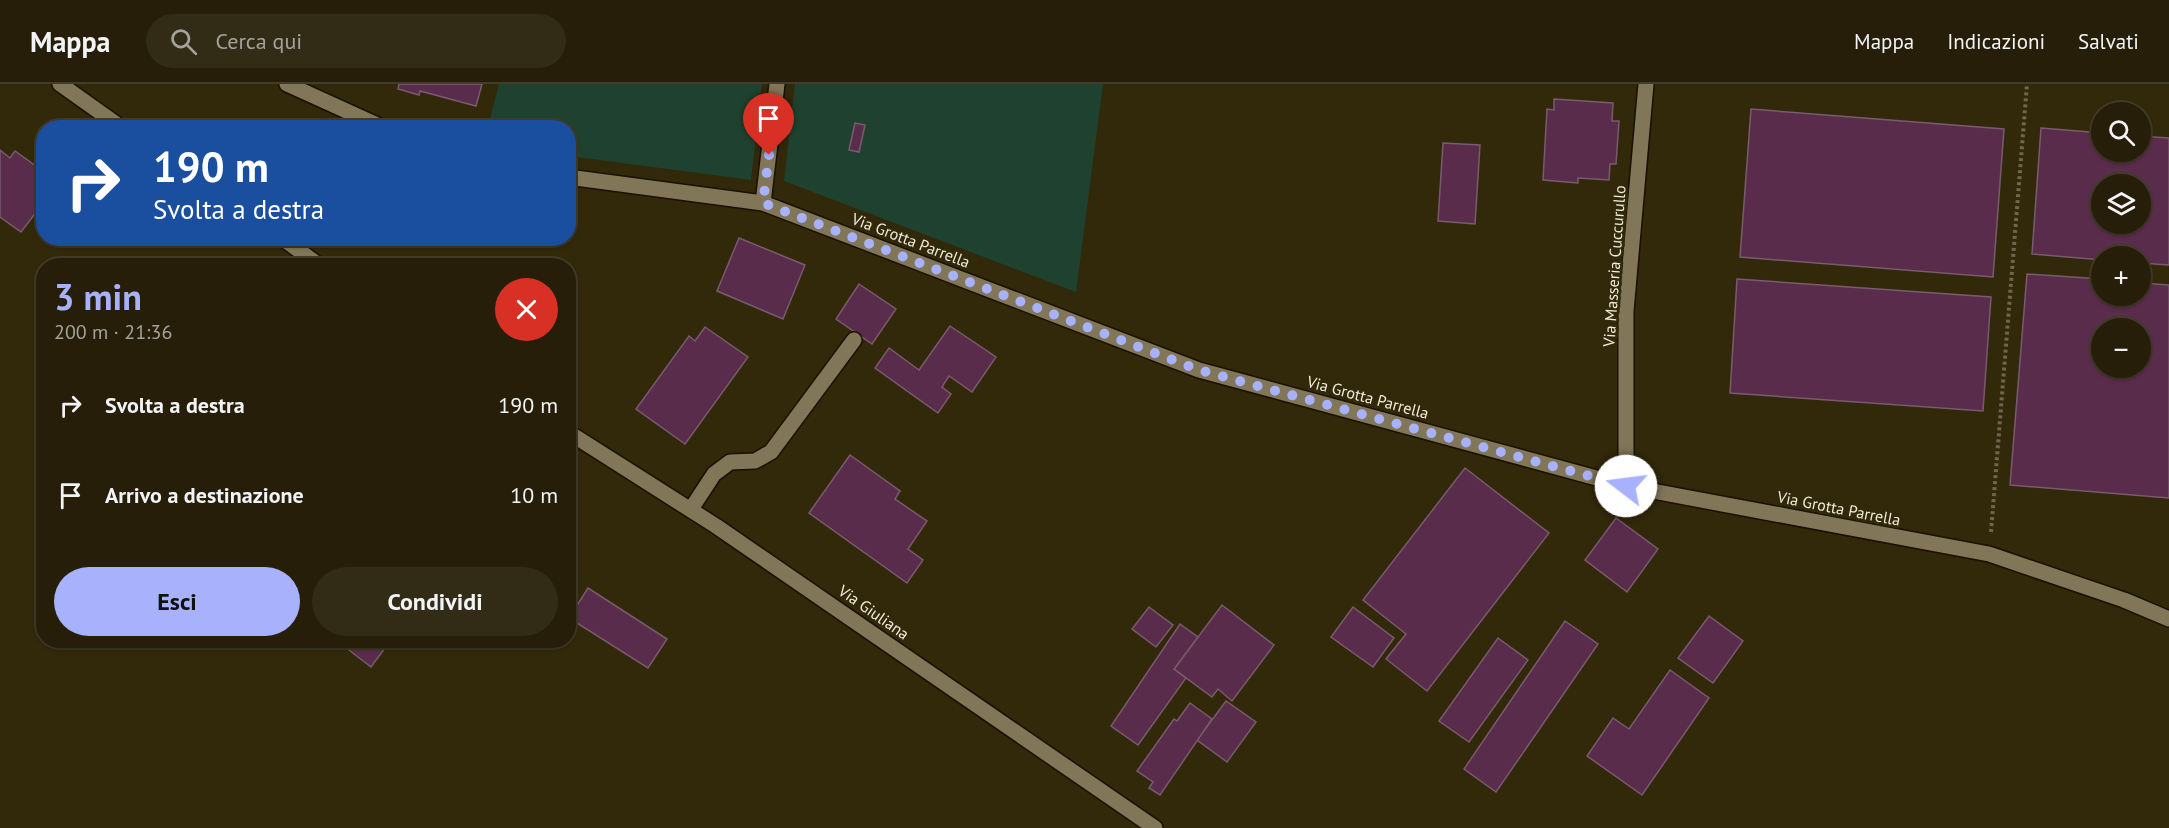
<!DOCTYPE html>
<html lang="it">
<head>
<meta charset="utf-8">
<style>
  body { margin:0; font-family:"PT Sans",sans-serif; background:#322b16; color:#f1f3f6; height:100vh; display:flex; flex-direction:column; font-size:22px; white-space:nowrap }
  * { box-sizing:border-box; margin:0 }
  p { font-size:20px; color:#a4a29c }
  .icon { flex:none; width:33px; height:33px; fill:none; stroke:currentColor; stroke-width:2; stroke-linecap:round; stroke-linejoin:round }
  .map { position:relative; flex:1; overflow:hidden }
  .details { position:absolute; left:36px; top:174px; width:540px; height:390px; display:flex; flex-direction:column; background:#261e08; border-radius:24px; box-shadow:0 2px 4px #0004,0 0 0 2px #423c29 }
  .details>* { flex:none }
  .banner { position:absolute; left:36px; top:36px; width:540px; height:126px; border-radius:24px; box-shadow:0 2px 4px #0004,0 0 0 2px #423c29; background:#1a4fa0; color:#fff; overflow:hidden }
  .fabs { position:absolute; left:2091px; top:18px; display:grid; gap:12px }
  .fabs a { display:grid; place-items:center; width:60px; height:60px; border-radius:50%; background:#261e08; box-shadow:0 2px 4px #0004,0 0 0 2px #423c29; font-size:30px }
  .pin { position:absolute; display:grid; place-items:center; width:51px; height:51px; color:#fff; margin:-62px -26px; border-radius:50% 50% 50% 0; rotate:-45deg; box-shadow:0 0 6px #0007 }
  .pin .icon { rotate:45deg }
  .me { position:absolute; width:66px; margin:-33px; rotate:285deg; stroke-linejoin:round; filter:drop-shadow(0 0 4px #0008) }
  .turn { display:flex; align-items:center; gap:21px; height:126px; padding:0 18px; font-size:27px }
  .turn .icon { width:78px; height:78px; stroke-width:2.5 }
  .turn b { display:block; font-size:42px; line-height:51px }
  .round { display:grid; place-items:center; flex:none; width:63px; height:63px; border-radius:32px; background:#322b16 }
  .summary { display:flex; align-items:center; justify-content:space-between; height:102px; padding:0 18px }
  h1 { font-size:36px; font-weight:700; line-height:45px; color:#a7b1fc }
  .primary-button { display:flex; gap:12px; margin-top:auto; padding:12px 18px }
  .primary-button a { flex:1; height:69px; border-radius:36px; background:#a7b1fc; color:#111; font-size:24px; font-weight:700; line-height:69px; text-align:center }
  .primary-button a+a { background:#322b16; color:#f1f3f6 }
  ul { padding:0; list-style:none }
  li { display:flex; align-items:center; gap:18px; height:90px; padding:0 18px }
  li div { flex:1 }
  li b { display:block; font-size:22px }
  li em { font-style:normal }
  header { display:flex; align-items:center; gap:36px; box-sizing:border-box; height:84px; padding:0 30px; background:#261e08; border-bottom:2px solid #423c29 }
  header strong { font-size:28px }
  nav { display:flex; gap:33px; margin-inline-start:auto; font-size:21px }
  .search { width:420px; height:54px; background:#322b16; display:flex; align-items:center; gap:15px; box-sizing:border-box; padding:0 21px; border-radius:33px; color:#a4a29c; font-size:22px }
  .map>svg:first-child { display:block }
</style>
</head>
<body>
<header>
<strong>Mappa</strong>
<div class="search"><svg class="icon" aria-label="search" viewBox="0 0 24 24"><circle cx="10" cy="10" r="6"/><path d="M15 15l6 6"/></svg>Cerca qui</div>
<nav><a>Mappa</a><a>Indicazioni</a><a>Salvati</a></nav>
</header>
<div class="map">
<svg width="2169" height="744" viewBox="0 0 2169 744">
  <rect width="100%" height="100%" fill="#32280a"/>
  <!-- green -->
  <g fill="#1f4230">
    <path d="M 499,0 L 762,0 L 751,96 L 569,72 L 568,44 L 488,43 Z"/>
    <path d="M 795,0 L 1103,0 L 1076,208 L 784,97 Z"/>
  </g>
  <!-- building -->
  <g fill="#5a2c4b" stroke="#785b6d" stroke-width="1.5" fill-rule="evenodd">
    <path d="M 399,0 L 398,0 L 482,0 L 476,22 L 420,7 L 419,11 L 398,5 Z"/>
    <path d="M 1554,15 L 1613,19 L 1612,37 L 1619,37 L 1616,80 L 1610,80 L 1609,96 L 1578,94 L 1578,99 L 1543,96 L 1547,25 L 1554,26 Z"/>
    <path d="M 1751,25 L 2004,45 L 1993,193 L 1740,173 Z"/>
    <path d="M 855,39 L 865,41 L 859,68 L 849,66 Z"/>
    <path d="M 2041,44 L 2102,49 L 2102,68 L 2140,68 L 2140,52 L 2169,54 L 2169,181 L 2140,179 L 2140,172 L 2102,172 L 2102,176 L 2032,170 ZM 2102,100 L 2140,100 L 2140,140 L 2102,140 Z"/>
    <path d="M 1443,59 L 1480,61 L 1475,140 L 1438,137 Z"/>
    <path d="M 0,66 L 10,74 L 15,67 L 44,88 L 44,118 L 21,148 L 0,133 Z"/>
    <path d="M 739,154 L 805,181 L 783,235 L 717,207 Z"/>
    <path d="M 2027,190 L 2102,195 L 2102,212 L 2140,212 L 2140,199 L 2169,201 L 2169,414 L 2010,401 ZM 2102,244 L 2140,244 L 2140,284 L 2102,284 Z"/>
    <path d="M 1737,195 L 1991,213 L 1983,327 L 1730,309 Z"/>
    <path d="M 859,200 L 896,225 L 872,260 L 836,235 Z"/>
    <path d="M 950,242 L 996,273 L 972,308 L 949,292 L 942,303 L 951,310 L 938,329 L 875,284 L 889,264 L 919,286 Z"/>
    <path d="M 705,243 L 748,273 L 685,360 L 636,325 L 689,252 L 695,257 Z"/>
    <path d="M 850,371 L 900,407 L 895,415 L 927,437 L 908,465 L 923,476 L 907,499 L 809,429 Z"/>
    <path d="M 1465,384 L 1549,449 L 1427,607 L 1386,575 L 1406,550 L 1363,516 Z"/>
    <path d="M 1616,434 L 1658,465 L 1627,508 L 1585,476 Z"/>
    <path d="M 588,504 L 667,555 L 648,584 L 569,534 Z"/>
    <path d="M 1222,521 L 1274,561 L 1232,617 L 1218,605 L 1212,613 L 1174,585 Z"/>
    <path d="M 1149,523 L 1173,541 L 1156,563 L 1132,545 Z"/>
    <path d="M 1353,523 L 1394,554 L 1373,583 L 1331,553 Z"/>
    <path d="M 1709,532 L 1743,557 L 1713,599 L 1678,574 Z"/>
    <path d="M 1565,537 L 1598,560 L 1496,708 L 1464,685 Z"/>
    <path d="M 1180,540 L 1198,553 L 1174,585 L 1186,594 L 1138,661 L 1111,642 Z"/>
    <path d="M 1498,554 L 1528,576 L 1469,658 L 1439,637 Z"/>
    <path d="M 336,556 L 391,556 L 371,583 Z"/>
    <path d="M 1670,586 L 1709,614 L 1642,711 L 1587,672 L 1613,634 L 1629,645 Z"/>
    <path d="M 1226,617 L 1256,638 L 1227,678 L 1197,656 Z"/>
    <path d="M 1190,619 L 1212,635 L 1160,711 L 1149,704 L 1153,698 L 1137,687 L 1174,635 L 1177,637 Z"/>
  </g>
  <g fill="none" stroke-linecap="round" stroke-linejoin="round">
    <!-- minor casing -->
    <g stroke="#191000" stroke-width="18">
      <g id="minor">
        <path d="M 60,0 L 122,44"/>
        <path d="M 287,0 L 384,44"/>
        <path d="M 568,93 L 763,119 L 1199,286 L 1626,402 L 1989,470 L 2124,516 L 2169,535"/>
        <path d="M 763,119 L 777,0"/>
        <path d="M 282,154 L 320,182"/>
        <path d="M 568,348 L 716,442 L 1155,744"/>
        <path d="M 1626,402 L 1626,227 L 1646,0"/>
        <path d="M 691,425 L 714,390 L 730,378 L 755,377 L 771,368 L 854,256"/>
      </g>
    </g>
    <!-- path -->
    <path stroke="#6f674d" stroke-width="4" stroke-dasharray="3 3" stroke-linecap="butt" d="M 1991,448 L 2027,0"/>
    <!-- minor -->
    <use href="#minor" stroke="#817657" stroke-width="15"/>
  </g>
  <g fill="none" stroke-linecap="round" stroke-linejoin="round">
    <!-- route -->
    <path stroke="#a7b1fc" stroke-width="10" stroke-dasharray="0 18" d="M 769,71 L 763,119 L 1199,286 L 1626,402"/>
  </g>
  <g text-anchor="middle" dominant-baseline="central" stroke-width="6" stroke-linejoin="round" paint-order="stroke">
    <!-- street labels -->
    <g font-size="16" fill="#f0ead9" stroke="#32280a">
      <text transform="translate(911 156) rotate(21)">Via Grotta Parrella</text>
      <text transform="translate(1614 182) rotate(-86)">Via Masseria Cuccurullo</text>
      <text transform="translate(1368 313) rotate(15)">Via Grotta Parrella</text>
      <text transform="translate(1839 424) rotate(11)">Via Grotta Parrella</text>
      <text transform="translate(874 528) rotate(35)">Via Giuliana</text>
    </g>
  </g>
</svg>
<div class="fabs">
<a><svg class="icon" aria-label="search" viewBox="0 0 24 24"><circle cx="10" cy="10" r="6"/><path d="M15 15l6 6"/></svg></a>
<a><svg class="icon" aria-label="layers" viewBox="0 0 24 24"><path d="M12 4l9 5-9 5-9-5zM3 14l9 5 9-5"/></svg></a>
<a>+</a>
<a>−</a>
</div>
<div class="pin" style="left:769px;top:71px;background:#d93025"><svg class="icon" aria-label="arrive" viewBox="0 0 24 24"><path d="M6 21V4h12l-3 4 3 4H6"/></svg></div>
<svg class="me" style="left:1626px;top:402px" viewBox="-20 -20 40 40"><circle r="19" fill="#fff"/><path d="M0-13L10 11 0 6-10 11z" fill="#a7b1fc"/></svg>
<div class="banner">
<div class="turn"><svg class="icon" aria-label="right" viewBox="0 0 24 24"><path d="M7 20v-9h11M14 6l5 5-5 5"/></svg><div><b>190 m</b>Svolta a destra</div></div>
</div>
<section class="details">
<div class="summary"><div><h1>3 min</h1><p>200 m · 21:36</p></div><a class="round" style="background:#d93025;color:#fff"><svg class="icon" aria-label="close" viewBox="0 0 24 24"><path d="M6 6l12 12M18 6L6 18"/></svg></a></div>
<ul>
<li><svg class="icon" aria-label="right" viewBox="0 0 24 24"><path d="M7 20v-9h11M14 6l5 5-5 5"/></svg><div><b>Svolta a destra</b></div><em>190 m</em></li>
<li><svg class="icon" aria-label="arrive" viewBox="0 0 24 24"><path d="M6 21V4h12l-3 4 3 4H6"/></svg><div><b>Arrivo a destinazione</b></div><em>10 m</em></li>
</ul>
<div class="primary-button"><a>Esci</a><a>Condividi</a></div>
</section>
</div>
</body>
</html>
